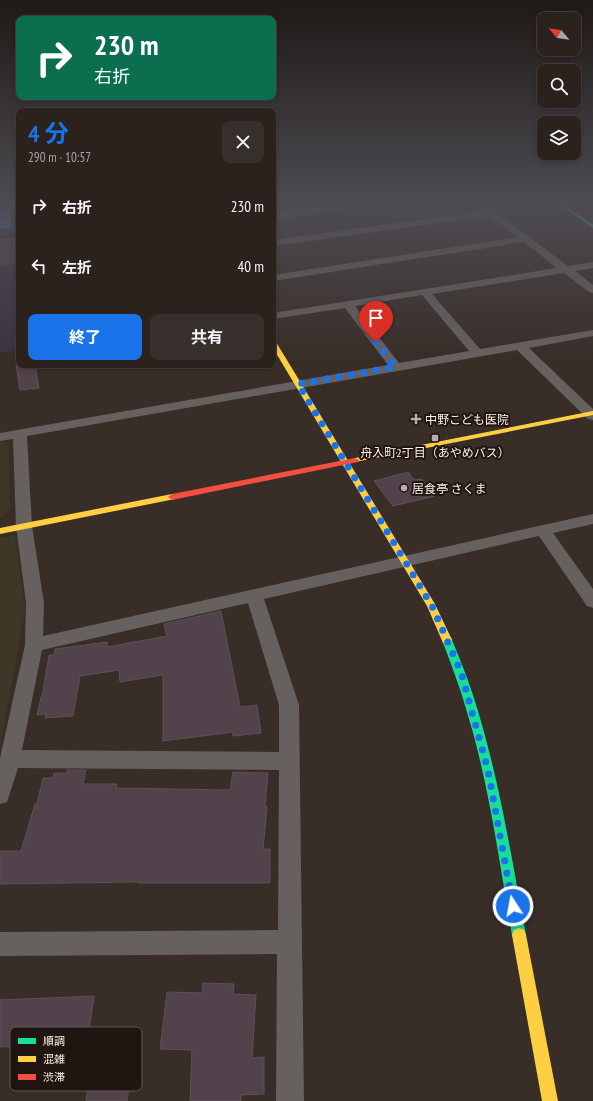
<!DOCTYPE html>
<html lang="ja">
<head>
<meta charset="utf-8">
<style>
  body { margin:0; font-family:"PT Sans Narrow","Noto Sans JP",sans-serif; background:#372f2b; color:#f1f3f6; height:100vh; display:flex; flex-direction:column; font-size:15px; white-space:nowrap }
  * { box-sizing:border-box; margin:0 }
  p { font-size:13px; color:#a6a4a4 }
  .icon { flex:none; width:22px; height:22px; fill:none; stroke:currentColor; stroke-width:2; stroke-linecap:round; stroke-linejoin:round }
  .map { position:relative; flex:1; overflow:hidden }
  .drawer { position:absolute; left:16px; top:108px; width:260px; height:260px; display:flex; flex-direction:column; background:#2b221e; border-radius:8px; box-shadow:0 2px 6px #0003,0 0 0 1px #473f3c }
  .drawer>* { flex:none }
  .banner { position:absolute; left:16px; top:16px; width:260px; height:84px; border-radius:8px; box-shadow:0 2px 6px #0003,0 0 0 1px #473f3c; background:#0b6e4f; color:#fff; overflow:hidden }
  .needle { width:26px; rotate:299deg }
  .buttons { position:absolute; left:537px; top:12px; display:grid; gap:8px }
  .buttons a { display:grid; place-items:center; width:44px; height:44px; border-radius:8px; background:#2b221e; box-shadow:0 2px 6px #0003,0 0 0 1px #473f3c; font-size:20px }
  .pin { position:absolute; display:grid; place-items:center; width:34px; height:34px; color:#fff; margin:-41px -17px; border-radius:50% 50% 50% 0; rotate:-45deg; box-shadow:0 0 4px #0007 }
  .pin .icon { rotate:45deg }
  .me { position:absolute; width:44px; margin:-22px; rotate:349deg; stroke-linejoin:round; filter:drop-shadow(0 0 3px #0008) }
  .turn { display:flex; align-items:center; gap:14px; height:84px; padding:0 12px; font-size:18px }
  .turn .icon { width:52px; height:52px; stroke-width:2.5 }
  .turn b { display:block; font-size:28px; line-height:34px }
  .round { display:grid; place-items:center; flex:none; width:42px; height:42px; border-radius:8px; background:#372f2b }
  .head { display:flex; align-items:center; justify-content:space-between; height:68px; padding:0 12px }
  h1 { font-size:24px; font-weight:700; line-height:30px; color:#1a73e8 }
  .primary-button { display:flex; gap:8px; margin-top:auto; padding:8px 12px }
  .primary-button a { flex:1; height:46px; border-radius:8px; background:#1a73e8; color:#fff; font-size:16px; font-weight:700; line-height:46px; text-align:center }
  .primary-button a+a { background:#372f2b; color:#f1f3f6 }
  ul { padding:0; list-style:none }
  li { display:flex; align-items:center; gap:12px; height:60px; padding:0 12px }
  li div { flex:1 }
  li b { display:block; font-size:15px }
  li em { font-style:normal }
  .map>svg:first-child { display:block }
</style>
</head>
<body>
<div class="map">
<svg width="593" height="1101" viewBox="0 0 593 1101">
  <rect width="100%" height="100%" fill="#392d28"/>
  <!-- commercial -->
  <g fill="#3e3626">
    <path d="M 0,441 L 8,443 L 10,509 L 3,517 L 0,517 Z"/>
    <path d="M 15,535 L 25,611 L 0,747 L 0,538 Z"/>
  </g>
  <!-- education -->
  <path fill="#3c3340" d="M 0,203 L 19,203 L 19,350 L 0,353 Z"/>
  <!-- water -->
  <path fill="#457fb9" d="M 9,211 L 13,227 L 0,229 L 0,212 Z"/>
  <!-- building -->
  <g fill="#52424b" stroke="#5b5253">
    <path d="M 19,238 L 19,262 L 0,265 L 0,240 Z"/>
    <path d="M 16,365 L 35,365 L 39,388 L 20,390 Z"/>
    <path d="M 408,472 L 414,480 L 422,479 L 435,496 L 393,506 L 374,481 Z"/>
    <path d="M 221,611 L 240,707 L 257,705 L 261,733 L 233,736 L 233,732 L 163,741 L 163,675 L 120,682 L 119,670 L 80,676 L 73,716 L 45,718 L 46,714 L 37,715 L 41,697 L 42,697 L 49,655 L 54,655 L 55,649 L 107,642 L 107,647 L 167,636 L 164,624 Z"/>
    <path d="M 67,770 L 86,770 L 83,784 L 117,784 L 116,788 L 230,790 L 233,772 L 268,773 L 265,807 L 267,807 L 263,849 L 270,849 L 270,883 L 138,883 L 138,882 L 0,884 L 0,851 L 21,851 L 35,804 L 37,804 L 43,778 L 53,778 L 54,773 L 67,773 Z"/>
    <path d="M 203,983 L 234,984 L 233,994 L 256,995 L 252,1058 L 264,1057 L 264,1094 L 241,1095 L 241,1101 L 190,1101 L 192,1050 L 160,1049 L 167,992 L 202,993 Z"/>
    <path d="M 94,996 L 87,1044 L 0,1047 L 0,1000 Z"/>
    <path d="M 133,1055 L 127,1101 L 86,1101 L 92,1057 Z"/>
  </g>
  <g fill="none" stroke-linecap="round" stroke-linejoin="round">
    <!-- street -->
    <g fill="#66605e" fill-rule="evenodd">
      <path d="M 360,203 L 382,203 L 378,206 L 273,219 L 273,213 Z"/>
      <path d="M 475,203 L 484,203 L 568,266 L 593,262 L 593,268 L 575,271 L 593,285 L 593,293 L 589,292 L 564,273 L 432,294 L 480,349 L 593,330 L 593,336 L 529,348 L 593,409 L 593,420 L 588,419 L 517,350 L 27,436 L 32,526 L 44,603 L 43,636 L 593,514 L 593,524 L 553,533 L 593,589 L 593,608 L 587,606 L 539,536 L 264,599 L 299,705 L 304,1101 L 276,1101 L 277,954 L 0,956 L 0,932 L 278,930 L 279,770 L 18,768 L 7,802 L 0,804 L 0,758 L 25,645 L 26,603 L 16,526 L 13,439 L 0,441 L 0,433 L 388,365 L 345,308 L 273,319 L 273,313 L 557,268 L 524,242 L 273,281 L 273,275 L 518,237 L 490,216 L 273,246 L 273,240 L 484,211 ZM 422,295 L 469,351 L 399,363 L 355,306 ZM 248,603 L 279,705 L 279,752 L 22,750 L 42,650 Z"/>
    </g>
    <!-- fast -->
    <g fill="#16e098" fill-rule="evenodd">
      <path d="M 556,203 L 561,203 L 593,224 L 593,228 Z"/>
      <path d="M 447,636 L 451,637 L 452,640 C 462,664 471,687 478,711 C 500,784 512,860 526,935 L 524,940 L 519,942 L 514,940 L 512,935 C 499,860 489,784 467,712 C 460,687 451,664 442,640 L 443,637 Z"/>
    </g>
    <!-- slow -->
    <g fill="#ffcf43" fill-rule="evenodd">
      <path d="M 273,340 L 276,342 L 435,604 L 452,640 L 451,643 L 443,643 L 427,606 L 273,348 Z"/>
      <path d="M 593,411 L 593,415 L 355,462 L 351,460 L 355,458 Z"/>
      <path d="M 172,494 L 175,495 L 176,497 L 175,499 L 0,534 L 0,528 Z"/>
      <path d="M 519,928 L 524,930 L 526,935 L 558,1101 L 542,1101 L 512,935 L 514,930 Z"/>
    </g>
    <!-- jam -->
    <path fill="#f24e42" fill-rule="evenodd" d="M 355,458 L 359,460 L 358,462 L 172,500 L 168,497 L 172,494 Z"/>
  </g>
  <!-- sky -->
  <linearGradient id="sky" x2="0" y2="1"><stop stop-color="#1f1916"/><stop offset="0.57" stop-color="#4e4c53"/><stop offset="1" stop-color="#4e4c53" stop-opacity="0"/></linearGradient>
  <rect width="593" height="357" fill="url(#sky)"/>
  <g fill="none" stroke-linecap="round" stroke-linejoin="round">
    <!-- route -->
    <path stroke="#1a73e8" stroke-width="7" stroke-dasharray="0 12.6" d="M 376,342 L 395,367 L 298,384 L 432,606 L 461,672 L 488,770 L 513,906"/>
  </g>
  <!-- markers -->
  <g fill="#b9aca7" stroke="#201511" stroke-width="1.5">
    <path d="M414 413h4v4h4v4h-4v4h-4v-4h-4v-4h4z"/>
    <rect x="431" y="434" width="8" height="8" rx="2"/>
    <circle cx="404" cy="488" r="4"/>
  </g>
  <g text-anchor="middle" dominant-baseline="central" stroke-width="4" stroke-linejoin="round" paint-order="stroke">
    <!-- poi labels -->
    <g font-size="12" fill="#fef1ec" stroke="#201511" text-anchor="start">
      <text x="425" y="419">中野こども医院</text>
      <text x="435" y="452" text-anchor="middle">舟入町2丁目（あやめバス）</text>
      <text x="412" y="488">居食亭 さくま</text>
    </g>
  </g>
  <!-- legend -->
  <rect x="10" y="1027" width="132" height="64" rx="6" fill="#201511" stroke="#635753" stroke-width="1"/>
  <rect x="18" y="1038" width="18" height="6" fill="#16e098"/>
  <rect x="18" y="1056" width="18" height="6" fill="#ffcf43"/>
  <rect x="18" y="1074" width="18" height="6" fill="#f24e42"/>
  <g font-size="11" fill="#fef1ec">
    <text x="43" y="1045">順調</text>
    <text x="43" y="1063">混雑</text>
    <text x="43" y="1081">渋滞</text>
  </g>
</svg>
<div class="buttons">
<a><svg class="needle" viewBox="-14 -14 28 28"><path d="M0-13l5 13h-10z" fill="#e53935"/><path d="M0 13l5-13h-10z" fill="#a6a4a4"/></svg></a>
<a><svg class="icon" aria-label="search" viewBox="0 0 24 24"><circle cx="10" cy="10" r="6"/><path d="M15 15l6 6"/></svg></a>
<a><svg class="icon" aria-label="layers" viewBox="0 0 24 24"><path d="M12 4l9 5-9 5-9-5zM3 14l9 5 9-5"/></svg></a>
</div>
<div class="pin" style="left:376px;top:342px;background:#d93025"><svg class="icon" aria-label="arrive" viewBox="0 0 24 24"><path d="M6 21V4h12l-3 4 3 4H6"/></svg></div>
<svg class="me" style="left:513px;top:906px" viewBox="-20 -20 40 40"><circle r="17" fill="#1a73e8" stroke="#fff" stroke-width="3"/><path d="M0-11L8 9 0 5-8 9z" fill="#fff"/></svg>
<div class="banner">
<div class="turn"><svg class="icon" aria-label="right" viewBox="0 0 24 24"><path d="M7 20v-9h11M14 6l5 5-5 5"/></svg><div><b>230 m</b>右折</div></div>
</div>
<section class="drawer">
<div class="head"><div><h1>4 分</h1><p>290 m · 10:57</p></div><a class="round"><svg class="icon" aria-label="close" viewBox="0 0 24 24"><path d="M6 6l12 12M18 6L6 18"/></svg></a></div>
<ul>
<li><svg class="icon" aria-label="right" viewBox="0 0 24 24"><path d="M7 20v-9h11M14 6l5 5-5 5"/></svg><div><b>右折</b></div><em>230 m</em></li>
<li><svg class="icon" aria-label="left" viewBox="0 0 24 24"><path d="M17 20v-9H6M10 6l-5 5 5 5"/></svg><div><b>左折</b></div><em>40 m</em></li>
</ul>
<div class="primary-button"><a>終了</a><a>共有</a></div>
</section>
</div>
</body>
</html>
